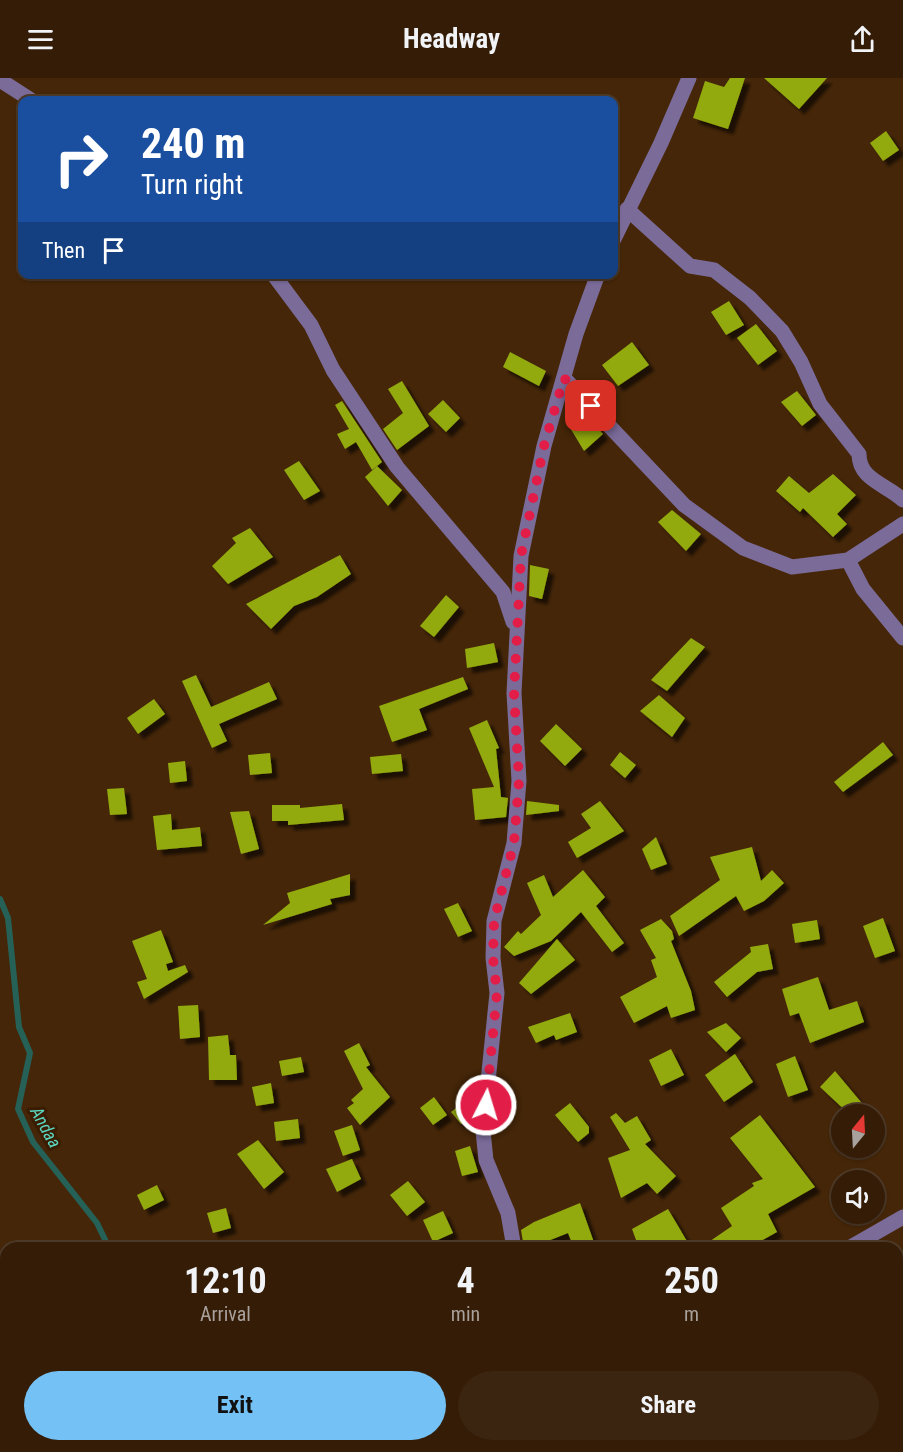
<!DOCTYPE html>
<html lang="en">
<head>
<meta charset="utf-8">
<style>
  body { margin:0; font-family:"Roboto Condensed",sans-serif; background:#3c2510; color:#f1f3f6; height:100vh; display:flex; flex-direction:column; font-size:22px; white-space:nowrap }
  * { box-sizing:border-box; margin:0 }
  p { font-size:20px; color:#a9a19b }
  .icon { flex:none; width:33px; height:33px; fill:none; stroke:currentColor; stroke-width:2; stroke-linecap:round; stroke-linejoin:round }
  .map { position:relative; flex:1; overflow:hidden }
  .side { position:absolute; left:0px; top:1164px; width:903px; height:210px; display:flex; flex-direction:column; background:#341c06; border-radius:18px 18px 0 0; box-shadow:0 2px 4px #0004,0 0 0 2px #4e3a28 }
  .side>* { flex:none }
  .top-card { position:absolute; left:18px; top:18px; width:600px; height:183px; border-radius:12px; box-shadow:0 2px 4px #0004,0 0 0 2px #4e3a28; background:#1a4fa0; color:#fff; overflow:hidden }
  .needle { width:39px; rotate:18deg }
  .controls { position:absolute; left:831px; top:1026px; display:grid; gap:12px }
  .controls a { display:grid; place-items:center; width:54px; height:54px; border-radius:50%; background:#341c06; box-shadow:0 2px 4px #0004,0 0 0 2px #4e3a28; font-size:30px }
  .pin { position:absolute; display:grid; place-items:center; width:51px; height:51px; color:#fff; margin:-26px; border-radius:12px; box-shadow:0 3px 9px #0006 }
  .me { position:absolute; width:66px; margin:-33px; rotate:5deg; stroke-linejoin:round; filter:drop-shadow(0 0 4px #0008) }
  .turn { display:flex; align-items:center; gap:21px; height:126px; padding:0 24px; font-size:27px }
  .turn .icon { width:78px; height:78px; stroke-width:2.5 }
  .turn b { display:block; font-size:42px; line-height:51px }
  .then { display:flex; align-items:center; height:57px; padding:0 24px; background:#0003; gap:12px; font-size:22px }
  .eta { display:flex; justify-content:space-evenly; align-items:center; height:102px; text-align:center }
  .eta b { font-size:36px; font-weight:700; line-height:42px }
  .primary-button { display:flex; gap:12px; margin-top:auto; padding:12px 24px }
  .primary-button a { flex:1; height:69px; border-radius:36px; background:#73c1f5; color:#111; font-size:24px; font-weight:700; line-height:69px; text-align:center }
  .primary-button a+a { background:#3c2510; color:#f1f3f6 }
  header { display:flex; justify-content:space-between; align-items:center; height:78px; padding:0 24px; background:#341c06; font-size:27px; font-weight:700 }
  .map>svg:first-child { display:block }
</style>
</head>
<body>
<header><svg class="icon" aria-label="menu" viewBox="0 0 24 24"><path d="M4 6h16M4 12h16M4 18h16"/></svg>Headway<svg class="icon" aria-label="share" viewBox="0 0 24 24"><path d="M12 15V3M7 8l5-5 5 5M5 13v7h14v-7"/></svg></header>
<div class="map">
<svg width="903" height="1374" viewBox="0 0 903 1374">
  <defs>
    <filter id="shadow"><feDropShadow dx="5.5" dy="5.5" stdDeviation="1.5" flood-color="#0009"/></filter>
  </defs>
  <rect width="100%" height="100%" fill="#452608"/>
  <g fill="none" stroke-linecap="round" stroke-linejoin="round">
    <!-- stream -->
    <g stroke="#266157" stroke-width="6">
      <path d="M 0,821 L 8,840 L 19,949 L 30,975 L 18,1031 L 33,1064 L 97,1145 L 109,1170"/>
      <path d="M 201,1368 L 205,1374"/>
    </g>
  </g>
  <!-- building -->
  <g fill="#92aa0f" filter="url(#shadow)">
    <path d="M 730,0 L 745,0 L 728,51 L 693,40 L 705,3 L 724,9 Z"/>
    <path d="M 764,0 L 827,0 L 799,31 Z"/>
    <path d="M 886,53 L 899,72 L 883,83 L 870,65 Z"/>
    <path d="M 729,223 L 744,247 L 726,257 L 711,234 Z"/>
    <path d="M 756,246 L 777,273 L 758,287 L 737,260 Z"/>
    <path d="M 632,264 L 649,287 L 618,308 L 602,287 Z"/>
    <path d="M 510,274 L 546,293 L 539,308 L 503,289 Z"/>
    <path d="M 402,303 L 429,348 L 397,372 L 383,351 L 403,335 L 388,311 Z"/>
    <path d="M 797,313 L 816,337 L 802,348 L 781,324 Z"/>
    <path d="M 443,322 L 460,340 L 446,354 L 428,336 Z"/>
    <path d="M 342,323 L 382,384 L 372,392 L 356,364 L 345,371 L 337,356 L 349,351 L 335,327 Z"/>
    <path d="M 584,335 L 603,356 L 584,373 L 569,348 Z"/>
    <path d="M 299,383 L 320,413 L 304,422 L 284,392 Z"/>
    <path d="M 377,388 L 402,412 L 388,428 L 365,399 Z"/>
    <path d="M 833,396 L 856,417 L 837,436 L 847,446 L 833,459 L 803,430 L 800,434 L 776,413 L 789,398 L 809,415 Z"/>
    <path d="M 672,432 L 701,456 L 686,473 L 658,444 Z"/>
    <path d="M 250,450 L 273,479 L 228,506 L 212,488 L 236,465 L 232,460 Z"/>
    <path d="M 340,477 L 351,496 L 317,519 L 294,528 L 271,551 L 246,526 Z"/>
    <path d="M 530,487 L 549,491 L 542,521 L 529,518 Z"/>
    <path d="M 446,517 L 459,529 L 434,559 L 420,548 Z"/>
    <path d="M 691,560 L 705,569 L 667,613 L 651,602 Z"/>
    <path d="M 494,565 L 498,584 L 467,590 L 465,571 Z"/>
    <path d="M 196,597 L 211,629 L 269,604 L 277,621 L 219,646 L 227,663 L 212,670 L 182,603 Z"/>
    <path d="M 463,599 L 468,611 L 419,631 L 427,652 L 392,664 L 379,628 Z"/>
    <path d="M 659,617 L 685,640 L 672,659 L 640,633 Z"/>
    <path d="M 154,621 L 165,636 L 138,656 L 127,640 Z"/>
    <path d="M 487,642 L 499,670 L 496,671 L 501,719 L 508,720 L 506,739 L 475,742 L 472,711 L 494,709 L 469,650 Z"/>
    <path d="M 556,646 L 582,671 L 565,688 L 540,663 Z"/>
    <path d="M 883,664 L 893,677 L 843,714 L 834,704 Z"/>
    <path d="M 620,674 L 636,687 L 625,700 L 610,687 Z"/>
    <path d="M 270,675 L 272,695 L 250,697 L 248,677 Z"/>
    <path d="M 401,676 L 403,693 L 372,696 L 370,679 Z"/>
    <path d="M 185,683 L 187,703 L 170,705 L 168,685 Z"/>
    <path d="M 124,710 L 127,736 L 110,737 L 107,711 Z"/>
    <path d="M 527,723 L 559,727 L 559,733 L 526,737 Z"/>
    <path d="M 600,723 L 624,753 L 577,780 L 568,764 L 591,750 L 581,736 Z"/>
    <path d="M 342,726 L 344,742 L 288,747 L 288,743 L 272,743 L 272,727 L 300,727 L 300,730 Z"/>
    <path d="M 249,733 L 259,771 L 241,776 L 230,734 Z"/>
    <path d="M 171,736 L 172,752 L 200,749 L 202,768 L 157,772 L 153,738 Z"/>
    <path d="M 656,759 L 667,786 L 651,792 L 642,771 Z"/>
    <path d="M 752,769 L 761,803 L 772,792 L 784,805 L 764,823 L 744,833 L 736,818 L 679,858 L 670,838 L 720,802 L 710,779 Z"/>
    <path d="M 583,792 L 605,819 L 596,828 L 624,865 L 612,874 L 581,834 L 551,863 L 514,878 L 504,869 L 518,853 L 521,856 L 541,837 L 527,805 L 544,797 L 553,819 Z"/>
    <path d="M 350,796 L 350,817 L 330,821 L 332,826 L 263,847 L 290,825 L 287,815 Z"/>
    <path d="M 458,825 L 472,853 L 458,859 L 444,831 Z"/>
    <path d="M 883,840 L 895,873 L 875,880 L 863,848 Z"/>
    <path d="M 661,841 L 672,853 L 674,861 L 671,863 L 691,913 L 695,932 L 671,940 L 667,928 L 634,945 L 620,919 L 657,899 L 651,882 L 656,880 L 640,852 Z"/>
    <path d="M 817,842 L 820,861 L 795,865 L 792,846 Z"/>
    <path d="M 161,852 L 173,884 L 166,886 L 168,893 L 185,887 L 188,894 L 144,921 L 137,904 L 147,901 L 132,863 Z"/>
    <path d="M 557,861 L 575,882 L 531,916 L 519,905 Z"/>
    <path d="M 768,866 L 773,891 L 757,894 L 727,919 L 714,904 L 751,874 L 750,869 Z"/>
    <path d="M 818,899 L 829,932 L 857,923 L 864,944 L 810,965 L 799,935 L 790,938 L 782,911 Z"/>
    <path d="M 198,927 L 200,959 L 180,961 L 178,928 Z"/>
    <path d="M 570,935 L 577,954 L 556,962 L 554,957 L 536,965 L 528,949 Z"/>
    <path d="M 726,945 L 741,960 L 726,974 L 707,954 Z"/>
    <path d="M 228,957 L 230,977 L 236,977 L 237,1002 L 209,1002 L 208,959 Z"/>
    <path d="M 359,965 L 370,987 L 366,989 L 390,1019 L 360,1047 L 347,1030 L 354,1025 L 351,1022 L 363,1011 L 344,973 Z"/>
    <path d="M 671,971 L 684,997 L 661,1008 L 649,982 Z"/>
    <path d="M 735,976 L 753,1004 L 724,1024 L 705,997 Z"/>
    <path d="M 795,978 L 808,1012 L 788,1019 L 776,986 Z"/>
    <path d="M 301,979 L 304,994 L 282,998 L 279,983 Z"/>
    <path d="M 835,993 L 871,1036 L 849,1036 L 820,1009 Z"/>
    <path d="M 271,1005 L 274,1025 L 256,1028 L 252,1009 Z"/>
    <path d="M 434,1019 L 447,1037 L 433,1047 L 420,1030 Z"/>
    <path d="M 468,1021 L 476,1030 L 475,1034 L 461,1046 L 451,1034 Z"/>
    <path d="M 570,1025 L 589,1049 L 589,1055 L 578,1064 L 555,1037 Z"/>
    <path d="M 616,1035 L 625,1045 L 637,1038 L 651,1062 L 645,1066 L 676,1098 L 657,1116 L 647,1105 L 621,1120 L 608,1080 L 630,1072 L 610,1039 Z"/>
    <path d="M 760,1037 L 815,1109 L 768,1136 L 777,1154 L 748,1170 L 700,1170 L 732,1148 L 721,1130 L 754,1108 L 752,1105 L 763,1101 L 730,1060 Z"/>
    <path d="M 298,1041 L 300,1060 L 276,1063 L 274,1044 Z"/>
    <path d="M 352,1047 L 360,1072 L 343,1078 L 334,1053 Z"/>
    <path d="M 258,1062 L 284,1094 L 264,1111 L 237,1076 Z"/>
    <path d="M 470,1068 L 478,1094 L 462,1098 L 455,1073 Z"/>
    <path d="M 352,1081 L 361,1101 L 337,1114 L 326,1091 Z"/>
    <path d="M 408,1103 L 425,1124 L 407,1138 L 390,1117 Z"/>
    <path d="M 157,1107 L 164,1122 L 144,1132 L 137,1117 Z"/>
    <path d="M 580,1125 L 596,1170 L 574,1170 L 568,1155 L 530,1170 L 524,1170 L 521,1152 L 534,1144 Z"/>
    <path d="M 226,1130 L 231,1150 L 213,1155 L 207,1135 Z"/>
    <path d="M 668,1131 L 691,1170 L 639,1170 L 632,1151 Z"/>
    <path d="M 443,1133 L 453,1155 L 433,1164 L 423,1142 Z"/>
  </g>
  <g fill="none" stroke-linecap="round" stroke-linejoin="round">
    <!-- minor -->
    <g stroke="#7a6b99" stroke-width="15">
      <path d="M 0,2 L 31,22"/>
      <path d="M 627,131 L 690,188 L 714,192 L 750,220 L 782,253 L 801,284 L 820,326 L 859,376 C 859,402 886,406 903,422"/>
      <path d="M 614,161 L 661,65 L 689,0"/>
      <path d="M 273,196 L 311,247 L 333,292 L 397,389 L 503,514 L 513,544"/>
      <path d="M 564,300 L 684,427 L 743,470 L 792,489 L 848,482 L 903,446"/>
      <path d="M 848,482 L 863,511 L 903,560"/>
      <path d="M 514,1170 L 508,1135 L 486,1082 L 483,1053 L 497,915 L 493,880 L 494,843 L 514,765 L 519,703 L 514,615 L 521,478 L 544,368 L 576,256 L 598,196"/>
      <path d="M 849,1170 L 903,1139"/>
      <path d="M 380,1374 L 383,1368"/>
    </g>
  </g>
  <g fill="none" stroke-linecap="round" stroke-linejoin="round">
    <!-- route -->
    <path stroke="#e11d48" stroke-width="10" stroke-dasharray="0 18" d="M 486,1027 L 497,915 L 493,880 L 494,843 L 514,765 L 519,703 L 514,615 L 521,478 L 544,368 L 564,300 L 591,328"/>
  </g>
  <g text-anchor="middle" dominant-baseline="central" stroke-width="6" stroke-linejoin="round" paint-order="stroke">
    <!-- water labels -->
    <g font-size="18" font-style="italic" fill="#5bd6c0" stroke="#3a1c00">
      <text transform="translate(46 1049) rotate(61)">Andaa</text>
    </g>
  </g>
</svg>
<div class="controls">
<a><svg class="needle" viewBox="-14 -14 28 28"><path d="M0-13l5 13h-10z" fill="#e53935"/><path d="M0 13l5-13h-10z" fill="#a9a19b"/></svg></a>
<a><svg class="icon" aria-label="sound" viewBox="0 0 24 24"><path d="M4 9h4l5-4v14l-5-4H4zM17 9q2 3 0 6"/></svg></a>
</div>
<div class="pin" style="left:591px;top:328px;background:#d93025"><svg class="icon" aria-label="arrive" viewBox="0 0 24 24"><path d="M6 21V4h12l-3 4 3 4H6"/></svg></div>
<svg class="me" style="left:486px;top:1027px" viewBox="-20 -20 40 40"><circle r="17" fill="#e11d48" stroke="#fff" stroke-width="3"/><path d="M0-11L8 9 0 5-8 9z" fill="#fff"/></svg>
<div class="top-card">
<div class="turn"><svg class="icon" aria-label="right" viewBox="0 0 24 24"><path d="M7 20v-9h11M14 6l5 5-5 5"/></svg><div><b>240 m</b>Turn right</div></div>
<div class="then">Then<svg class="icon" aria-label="arrive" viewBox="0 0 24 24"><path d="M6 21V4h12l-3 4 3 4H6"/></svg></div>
</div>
<section class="side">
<div class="eta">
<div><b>12:10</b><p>Arrival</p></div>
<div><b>4</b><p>min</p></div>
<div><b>250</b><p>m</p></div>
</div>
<div class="primary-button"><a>Exit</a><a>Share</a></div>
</section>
</div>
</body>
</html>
